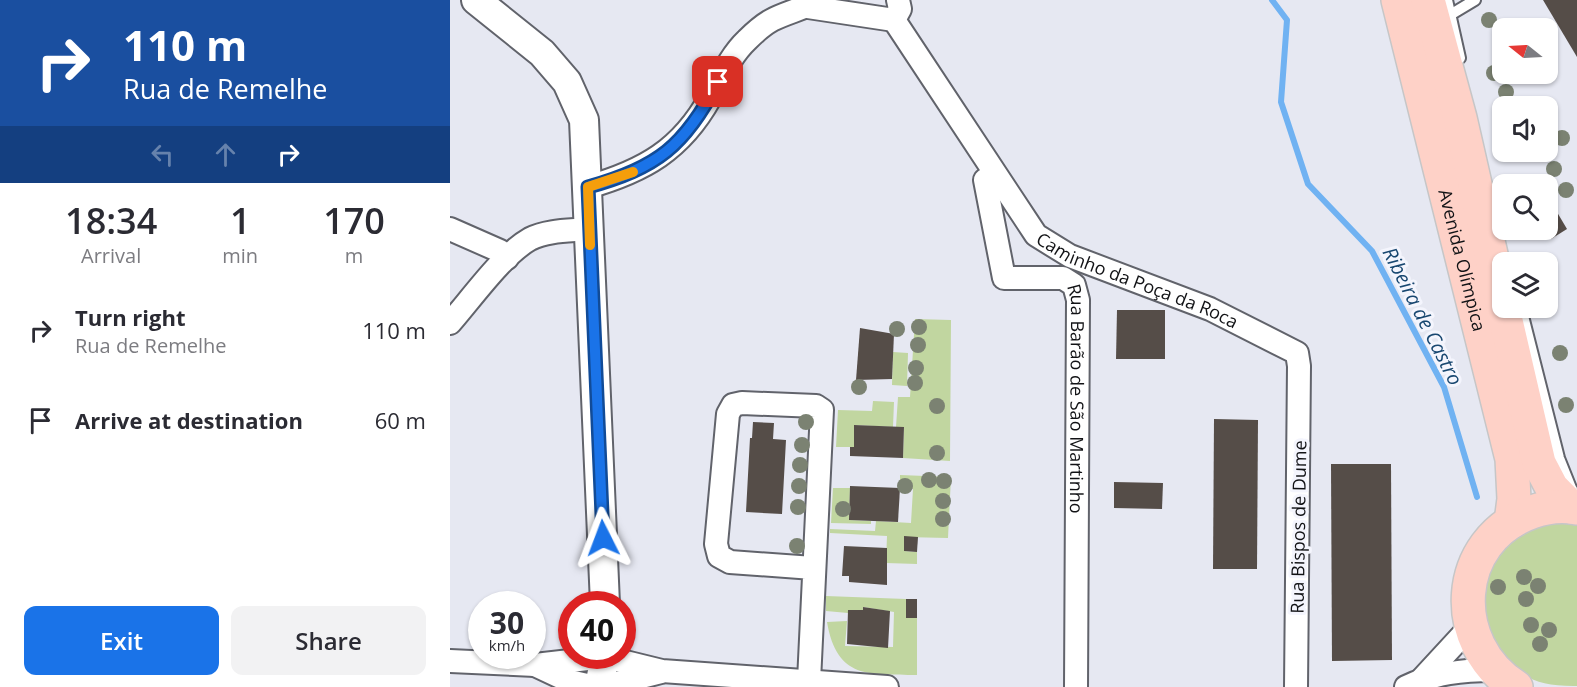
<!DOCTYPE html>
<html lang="en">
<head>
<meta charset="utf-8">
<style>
  body { margin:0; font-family:"Open Sans",sans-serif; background:#f2f2f3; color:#2b2b33; height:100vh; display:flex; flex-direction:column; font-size:22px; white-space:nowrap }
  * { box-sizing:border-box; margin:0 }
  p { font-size:20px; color:#7c7c81 }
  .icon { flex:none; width:33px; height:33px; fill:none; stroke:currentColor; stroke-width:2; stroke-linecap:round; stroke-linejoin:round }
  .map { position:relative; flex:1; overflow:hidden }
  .panel { display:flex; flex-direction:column; background:#fff; width:450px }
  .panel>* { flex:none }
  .guide { background:#1a4fa0; color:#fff; overflow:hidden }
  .needle { width:39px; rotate:288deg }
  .fabs { position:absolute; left:1042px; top:18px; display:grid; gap:12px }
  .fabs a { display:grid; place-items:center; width:66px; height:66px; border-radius:12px; background:#fff; box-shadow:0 2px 4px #0004; font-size:30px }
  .speed { position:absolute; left:18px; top:591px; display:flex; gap:12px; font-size:30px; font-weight:700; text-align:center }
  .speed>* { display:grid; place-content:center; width:78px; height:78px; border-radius:50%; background:#fff; box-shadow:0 2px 4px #0004; line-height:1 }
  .speed small { font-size:15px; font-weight:400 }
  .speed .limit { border:9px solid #d22; background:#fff; color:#111 }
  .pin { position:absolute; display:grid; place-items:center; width:51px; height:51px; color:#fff; margin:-26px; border-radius:12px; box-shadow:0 3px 9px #0006 }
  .me { position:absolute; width:66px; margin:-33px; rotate:357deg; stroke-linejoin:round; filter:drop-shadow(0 0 4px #0008) }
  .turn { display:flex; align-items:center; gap:21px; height:126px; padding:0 24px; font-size:27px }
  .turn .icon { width:78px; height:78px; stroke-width:2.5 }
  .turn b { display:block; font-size:42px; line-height:51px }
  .lanes { display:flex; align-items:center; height:57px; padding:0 24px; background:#0003; justify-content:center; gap:30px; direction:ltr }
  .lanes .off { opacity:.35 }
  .eta { display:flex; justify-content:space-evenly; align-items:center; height:102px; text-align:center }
  .eta b { font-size:36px; font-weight:600; line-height:42px }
  .cta { display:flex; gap:12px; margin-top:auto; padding:12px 24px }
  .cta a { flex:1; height:69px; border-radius:12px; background:#1a73e8; color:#fff; font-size:24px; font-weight:600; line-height:69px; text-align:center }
  .cta a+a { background:#f2f2f3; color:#2b2b33 }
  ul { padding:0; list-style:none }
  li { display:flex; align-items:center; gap:18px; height:90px; padding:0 24px }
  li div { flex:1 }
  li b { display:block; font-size:22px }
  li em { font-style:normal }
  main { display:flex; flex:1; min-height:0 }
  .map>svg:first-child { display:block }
</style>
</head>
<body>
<main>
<section class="panel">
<div class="guide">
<div class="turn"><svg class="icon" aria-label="right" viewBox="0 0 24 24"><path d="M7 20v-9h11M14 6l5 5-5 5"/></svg><div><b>110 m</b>Rua de Remelhe</div></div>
<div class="lanes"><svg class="icon off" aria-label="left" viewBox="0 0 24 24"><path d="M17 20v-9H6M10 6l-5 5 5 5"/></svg><svg class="icon off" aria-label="ahead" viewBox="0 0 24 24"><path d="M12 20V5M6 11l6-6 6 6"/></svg><svg class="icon" aria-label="right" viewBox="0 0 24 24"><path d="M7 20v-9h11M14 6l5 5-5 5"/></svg></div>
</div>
<div class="eta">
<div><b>18:34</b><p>Arrival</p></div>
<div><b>1</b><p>min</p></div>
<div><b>170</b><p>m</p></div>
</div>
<ul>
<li><svg class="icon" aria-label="right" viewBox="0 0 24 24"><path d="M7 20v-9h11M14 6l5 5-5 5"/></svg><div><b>Turn right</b><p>Rua de Remelhe</p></div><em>110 m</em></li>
<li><svg class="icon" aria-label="arrive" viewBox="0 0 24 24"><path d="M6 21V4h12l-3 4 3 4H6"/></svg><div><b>Arrive at destination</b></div><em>60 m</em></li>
</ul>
<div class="cta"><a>Exit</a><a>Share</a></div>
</section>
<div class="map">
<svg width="1127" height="687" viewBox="0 0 1127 687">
  <rect width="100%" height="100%" fill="#e6e8f2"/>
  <!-- green -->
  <g fill="#c1d6a0">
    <path d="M 465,319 L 501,320 L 500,461 L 453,458 L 454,428 L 446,427 L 448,397 L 460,397 Z"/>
    <path d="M 443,352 L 458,353 L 457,386 L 442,385 Z"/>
    <path d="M 423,401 L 444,402 L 443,427 L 405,425 L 404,447 L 386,447 L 388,410 L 422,411 Z"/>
    <path d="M 450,475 L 501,477 L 498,538 L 454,537 L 454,551 L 467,552 L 467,564 L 436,563 L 437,536 L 380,533 L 380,529 L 425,531 L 426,521 L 461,523 L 463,489 L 450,488 Z"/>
    <path d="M 383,488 L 400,488 L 399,520 L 421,521 L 421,524 L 381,523 Z"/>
    <path d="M 1127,520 L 1127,686 C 1067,687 1058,663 1030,620 L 1041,559 L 1075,527 Z"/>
    <path d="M 376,596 L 456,599 L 456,618 L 467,618 L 467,675 C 419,674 387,680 377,622 L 397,621 L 395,646 L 443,647 L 444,612 L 413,607 L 413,610 L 398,610 L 398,613 L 376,611 Z"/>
  </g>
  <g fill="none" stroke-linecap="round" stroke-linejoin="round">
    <!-- stream -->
    <path stroke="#70b2f2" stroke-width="6" d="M 822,0 L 837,20 L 831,102 L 858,184 L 922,251 L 994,387 L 1027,497"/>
  </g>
  <!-- building -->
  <g fill="#554d48">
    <path d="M 1093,0 L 1127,0 L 1127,57 Z"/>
    <path d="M 1098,197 L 1117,229 L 1101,239 L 1096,230 L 1098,230 Z"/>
    <path d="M 667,310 L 715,310 L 715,359 L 666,359 Z"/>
    <path d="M 410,328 L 444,334 L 442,379 L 406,380 Z"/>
    <path d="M 764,419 L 808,420 L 807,569 L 763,569 Z"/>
    <path d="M 303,422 L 324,423 L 323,439 L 336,440 L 332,514 L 296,512 L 300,438 L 302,438 Z"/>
    <path d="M 404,425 L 454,427 L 453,458 L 400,456 L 400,447 L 404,447 Z"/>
    <path d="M 881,464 L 941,464 L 942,660 L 882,661 Z"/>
    <path d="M 664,482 L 713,483 L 712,509 L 664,508 Z"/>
    <path d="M 400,486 L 450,488 L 448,522 L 399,520 Z"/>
    <path d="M 454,536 L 468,537 L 467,552 L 454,551 Z"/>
    <path d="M 394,546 L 437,548 L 437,585 L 399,582 L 399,576 L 392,576 Z"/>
    <rect x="456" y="599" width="11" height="19"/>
    <path d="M 413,607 L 440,611 L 438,648 L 397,644 L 398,610 L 413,610 Z"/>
  </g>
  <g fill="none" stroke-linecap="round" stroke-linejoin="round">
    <!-- service casing -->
    <g stroke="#61636b" stroke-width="14">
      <g id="service">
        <path d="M 997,0 L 1010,58"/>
        <path d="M 1000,15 L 1025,0"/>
        <path d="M 1071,308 L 1109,458 L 1123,493"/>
      </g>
    </g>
    <!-- minor casing -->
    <g stroke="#61636b" stroke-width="26">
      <g id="minor">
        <path d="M 358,7 L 444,20 L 450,9 L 448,0"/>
        <path id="s1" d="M 444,20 L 586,235 L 620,256 L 760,309 L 847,353 L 849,366 L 846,687"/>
        <path id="s2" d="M 535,180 L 554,278 L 613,278 L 624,285 L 628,300 L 626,687"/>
        <path d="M 138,187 C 194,171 231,150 260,98 C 271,78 280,56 297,40 C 304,33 313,25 322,20 C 337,12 354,9 368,0"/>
        <path d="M 0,229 L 50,251 L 57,258"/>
        <path d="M 0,323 C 22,298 52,255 80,239 C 98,230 120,231 139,229"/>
        <path d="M 0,661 L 85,665 L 155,657 L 212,671 L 437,687"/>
        <path d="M 85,665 L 119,681 L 146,687"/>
        <path d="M 972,679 L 1020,627"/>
        <path d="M 359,681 L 372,410 L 366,406 L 292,403 L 283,405 L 278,414 L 266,544 L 269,556 L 280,562 L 363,568"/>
        <path d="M 152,687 L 211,672"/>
        <path d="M 956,687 C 984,673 1013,670 1044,670"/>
      </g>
    </g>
    <!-- tertiary casing -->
    <g stroke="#61636b" stroke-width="32">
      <g id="tertiary">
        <path d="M 26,0 L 92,53 L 117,82 L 134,120 L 155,604"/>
        <path d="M 149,687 L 155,656"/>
      </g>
    </g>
    <!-- primary casing -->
    <g stroke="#c6c6c7" stroke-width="36">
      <g id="primary">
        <path id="s3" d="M 948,0 L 1062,459 L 1064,499 L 1061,522"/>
        <path d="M 978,0 L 1010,118 L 1053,307"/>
        <path d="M 1053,308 L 1089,463 L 1102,488 L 1121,507"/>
        <path d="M 1066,687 C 998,644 1002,540 1082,512 C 1096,507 1112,505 1127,508"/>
      </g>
    </g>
    <!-- service -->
    <use href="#service" stroke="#fff" stroke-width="10"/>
    <!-- minor -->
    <use href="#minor" stroke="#fff" stroke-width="22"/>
    <!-- tertiary -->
    <use href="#tertiary" stroke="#fff" stroke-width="28"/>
    <!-- primary -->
    <use href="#primary" stroke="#fed1c7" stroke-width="33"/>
  </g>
  <!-- trees -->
  <g fill="#7b8272">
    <circle cx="1039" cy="20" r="8"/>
    <circle cx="1044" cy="73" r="8"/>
    <circle cx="1056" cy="92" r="8"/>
    <circle cx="1112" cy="138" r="8"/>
    <circle cx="1104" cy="169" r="8"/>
    <circle cx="1116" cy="190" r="8"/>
    <circle cx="469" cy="327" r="8"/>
    <circle cx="447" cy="329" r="8"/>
    <circle cx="468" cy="345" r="8"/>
    <circle cx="1110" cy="353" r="8"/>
    <circle cx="466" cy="368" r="8"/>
    <circle cx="465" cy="383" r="8"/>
    <circle cx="409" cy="387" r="8"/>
    <circle cx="1116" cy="405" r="8"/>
    <circle cx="487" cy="406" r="8"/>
    <circle cx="356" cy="422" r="8"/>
    <circle cx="352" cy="445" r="8"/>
    <circle cx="487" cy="453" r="8"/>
    <circle cx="350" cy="465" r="8"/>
    <circle cx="479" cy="480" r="8"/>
    <circle cx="494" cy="481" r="8"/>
    <circle cx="349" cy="486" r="8"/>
    <circle cx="455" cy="486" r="8"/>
    <circle cx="493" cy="501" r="8"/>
    <circle cx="348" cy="507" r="8"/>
    <circle cx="393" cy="509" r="8"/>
    <circle cx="493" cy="519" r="8"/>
    <circle cx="347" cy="546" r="8"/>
    <circle cx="1074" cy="577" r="8"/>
    <circle cx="1088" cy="586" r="8"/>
    <circle cx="1048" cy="587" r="8"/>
    <circle cx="1076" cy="599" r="8"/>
    <circle cx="1081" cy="625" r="8"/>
    <circle cx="1099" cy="630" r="8"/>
    <circle cx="1090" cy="644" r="8"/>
  </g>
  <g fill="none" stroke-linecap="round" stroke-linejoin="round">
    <!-- route casing -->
    <g stroke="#114b97" stroke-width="15">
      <path id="route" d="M 153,538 L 138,187 C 207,168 235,146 268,82"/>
    </g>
    <!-- route -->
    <use href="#route" stroke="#1a73e8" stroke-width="10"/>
    <!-- slow -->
    <path stroke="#f59e0b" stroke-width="10" d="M 140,245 L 138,187 L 183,172"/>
  </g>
  <g text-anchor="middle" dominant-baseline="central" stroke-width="6" stroke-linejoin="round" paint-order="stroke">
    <!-- street labels -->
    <g font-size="18" fill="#111215" stroke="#f4f5fd">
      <text stroke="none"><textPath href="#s3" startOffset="268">Avenida Olímpica</textPath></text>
      <text stroke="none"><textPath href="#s1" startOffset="369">Caminho da Poça da Roca</textPath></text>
      <text stroke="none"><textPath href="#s2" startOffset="286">Rua Barão de São Martinho</textPath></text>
      <text transform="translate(848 527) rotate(-89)">Rua Bispos de Dume</text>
    </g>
    <!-- water labels -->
    <g font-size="20" font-style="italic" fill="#184770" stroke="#f4f5fd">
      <text transform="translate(973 316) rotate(63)">Ribeira de Castro</text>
    </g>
  </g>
</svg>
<div class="fabs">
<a><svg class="needle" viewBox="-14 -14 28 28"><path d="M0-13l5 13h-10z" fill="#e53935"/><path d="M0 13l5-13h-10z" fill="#7c7c81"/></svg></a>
<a><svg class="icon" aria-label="sound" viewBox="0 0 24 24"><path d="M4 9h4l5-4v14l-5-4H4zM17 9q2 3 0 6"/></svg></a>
<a><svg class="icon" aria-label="search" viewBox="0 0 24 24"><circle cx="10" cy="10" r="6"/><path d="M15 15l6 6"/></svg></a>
<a><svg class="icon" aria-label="layers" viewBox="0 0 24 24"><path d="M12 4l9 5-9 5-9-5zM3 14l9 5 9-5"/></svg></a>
</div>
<div class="speed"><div>30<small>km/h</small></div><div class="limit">40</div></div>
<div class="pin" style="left:268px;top:82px;background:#d93025"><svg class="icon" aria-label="arrive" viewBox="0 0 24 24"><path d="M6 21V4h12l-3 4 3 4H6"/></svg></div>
<svg class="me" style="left:153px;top:538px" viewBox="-20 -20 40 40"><path d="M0-17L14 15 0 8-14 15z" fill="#1a73e8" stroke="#fff" stroke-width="4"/></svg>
</div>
</main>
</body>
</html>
